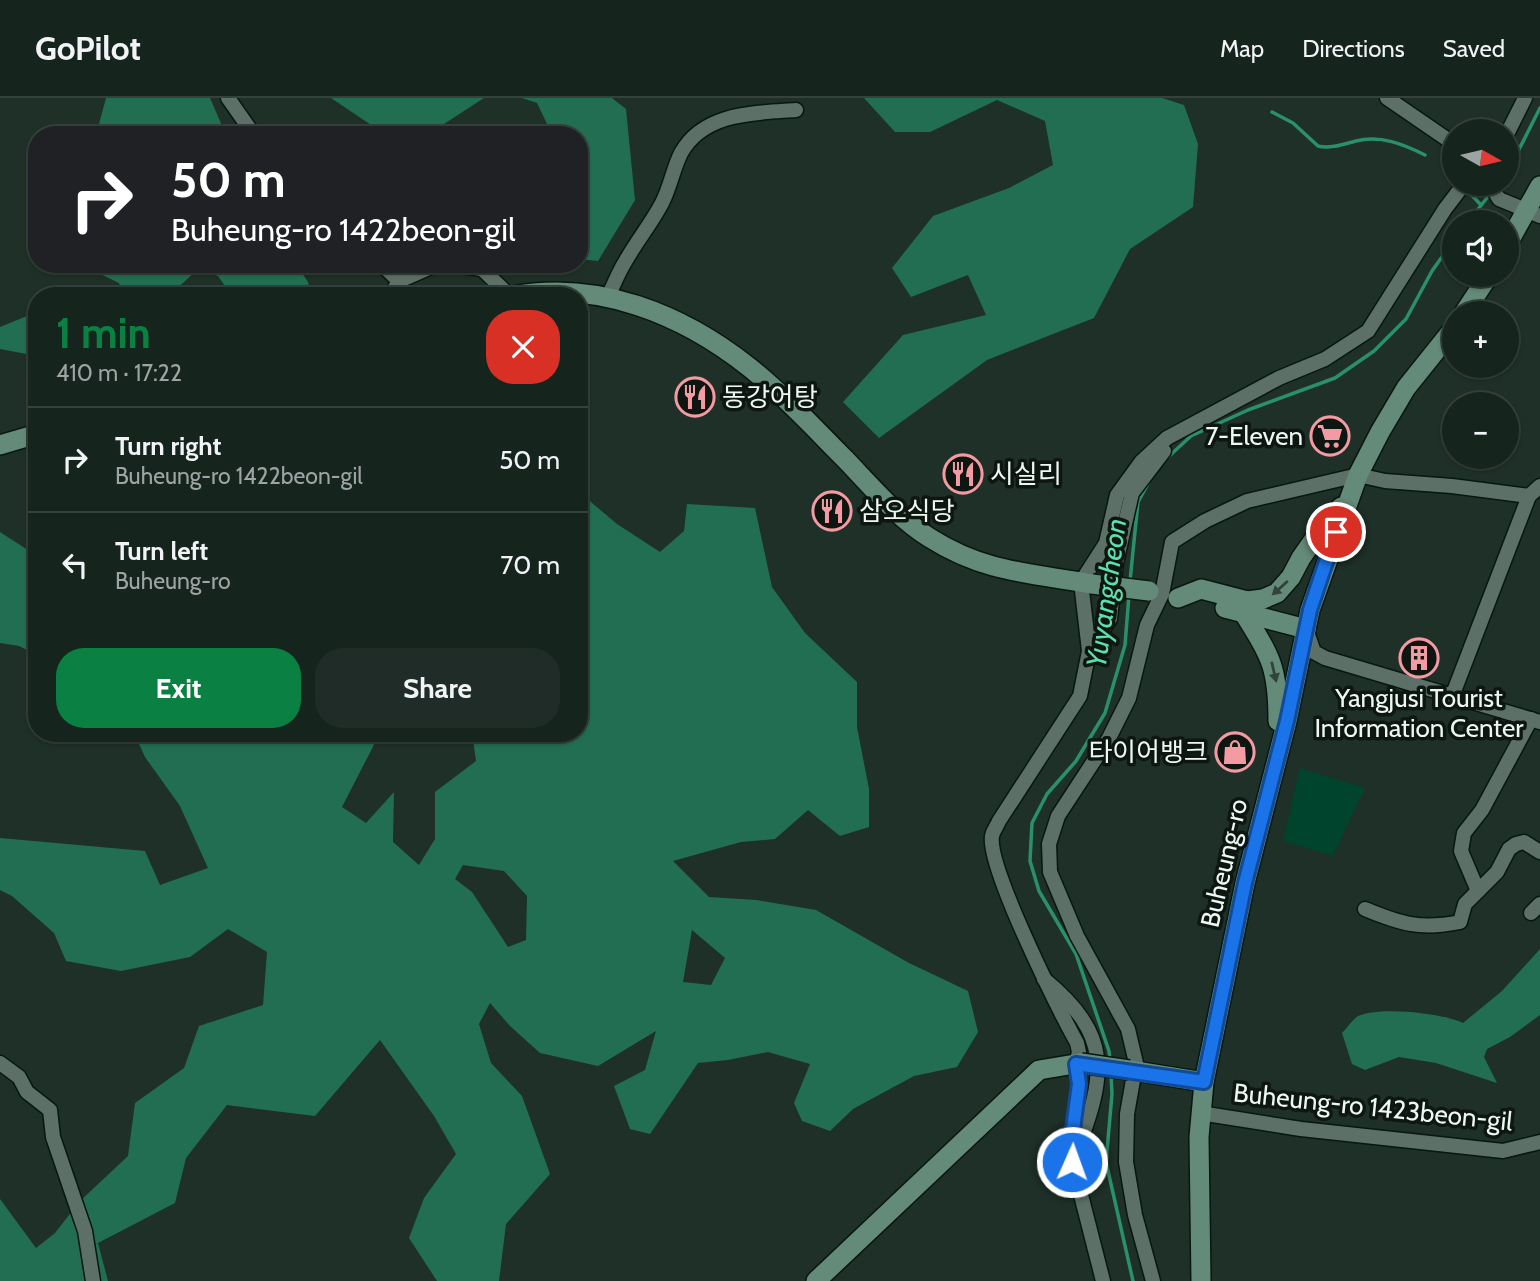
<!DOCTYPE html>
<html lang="en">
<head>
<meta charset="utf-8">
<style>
  body { margin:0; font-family:Cabin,"Noto Sans KR",sans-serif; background:#1f2c27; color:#f1f3f6; height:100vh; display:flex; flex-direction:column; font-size:26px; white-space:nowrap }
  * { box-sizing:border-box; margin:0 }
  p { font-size:23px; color:#9ea4a4 }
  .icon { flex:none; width:38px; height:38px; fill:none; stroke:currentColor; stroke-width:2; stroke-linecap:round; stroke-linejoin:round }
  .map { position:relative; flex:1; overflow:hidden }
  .drawer { position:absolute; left:28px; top:189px; width:560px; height:455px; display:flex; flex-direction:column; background:#16241e; border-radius:28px; box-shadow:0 2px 5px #0004,0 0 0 2px #35413c }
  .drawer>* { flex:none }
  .guide { position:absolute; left:28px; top:28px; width:560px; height:147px; border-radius:28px; box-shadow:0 2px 5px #0004,0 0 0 2px #35413c; background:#202124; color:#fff; overflow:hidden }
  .needle { width:46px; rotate:98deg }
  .tools { position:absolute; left:1442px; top:21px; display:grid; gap:14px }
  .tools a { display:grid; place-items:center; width:77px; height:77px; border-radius:50%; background:#16241e; box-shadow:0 2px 5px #0004,0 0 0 2px #35413c; font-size:35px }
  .pin { position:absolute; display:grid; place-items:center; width:60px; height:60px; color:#fff; margin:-30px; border:4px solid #fff; border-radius:50%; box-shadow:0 2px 7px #0007 }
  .me { position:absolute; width:77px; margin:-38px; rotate:2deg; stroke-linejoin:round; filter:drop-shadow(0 0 5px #0008) }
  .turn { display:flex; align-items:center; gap:24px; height:147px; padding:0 28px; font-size:32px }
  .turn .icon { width:91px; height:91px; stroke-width:2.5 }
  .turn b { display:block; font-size:49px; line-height:60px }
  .round { display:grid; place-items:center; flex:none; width:74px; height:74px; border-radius:28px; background:#1f2c27 }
  .overview { display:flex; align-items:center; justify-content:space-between; height:119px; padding:0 28px }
  h1 { font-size:42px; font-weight:700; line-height:52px; color:#0b8043 }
  .button { display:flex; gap:14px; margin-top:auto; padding:14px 28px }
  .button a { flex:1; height:80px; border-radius:28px; background:#0b8043; color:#fff; font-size:28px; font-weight:700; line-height:80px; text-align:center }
  .button a+a { background:#1f2c27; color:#f1f3f6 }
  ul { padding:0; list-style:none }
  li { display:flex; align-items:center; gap:21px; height:105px; padding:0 28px; border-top:2px solid #35413c }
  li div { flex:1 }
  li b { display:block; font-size:26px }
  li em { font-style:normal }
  header { display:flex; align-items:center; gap:42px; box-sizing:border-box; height:98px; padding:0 35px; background:#16241e; border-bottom:2px solid #35413c }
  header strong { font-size:33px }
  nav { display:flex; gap:38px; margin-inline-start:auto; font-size:24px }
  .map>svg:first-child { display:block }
</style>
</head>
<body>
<header>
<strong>GoPilot</strong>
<nav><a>Map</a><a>Directions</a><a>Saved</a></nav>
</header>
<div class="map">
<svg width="1540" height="1183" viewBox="0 0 1540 1183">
  <rect width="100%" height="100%" fill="#1e3028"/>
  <!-- green -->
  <path fill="#00442e" d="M 1300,670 L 1365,690 L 1333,758 L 1283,743 Z"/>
  <!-- forest -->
  <g fill="#226e52" fill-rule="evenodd">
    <path d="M 106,0 L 210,0 L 226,37 L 96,37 Z"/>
    <path d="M 331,0 L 484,0 L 427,37 L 386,37 Z"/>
    <path d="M 522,0 L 612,0 L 626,11 L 635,102 L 598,163 L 579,161 L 579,37 L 538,37 L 550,32 L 537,5 Z"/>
    <path d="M 864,0 L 1162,0 L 1184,7 L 1198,46 L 1193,109 L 1130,151 L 1094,220 L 987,262 L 879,340 L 843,304 L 903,237 L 986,217 L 968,177 L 911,199 L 892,170 L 933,118 L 1009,90 L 1053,67 L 1045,23 L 997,2 L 930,34 L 895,34 Z"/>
    <path d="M 87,166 L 296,166 L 308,184 L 311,198 L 232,198 L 218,178 L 199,170 L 169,198 L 114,198 L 123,196 L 119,185 L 98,175 Z"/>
    <path d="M 37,214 L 37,258 L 0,251 L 0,229 Z"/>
    <path d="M 579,394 L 617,426 L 660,454 L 684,433 L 687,406 L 755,410 L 772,489 L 805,535 L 857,584 L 857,629 L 869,691 L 869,729 L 840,738 L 808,712 L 775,741 L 741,744 L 673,763 L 709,799 L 756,802 L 816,812 L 909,865 L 968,893 L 978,934 L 957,969 L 914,978 L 853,1011 L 830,1033 L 802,1023 L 794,1005 L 810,966 L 768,954 L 728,962 L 698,965 L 650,1036 L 630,1031 L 614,988 L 645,972 L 656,933 L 598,968 L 540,955 L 510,928 L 490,905 L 479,926 L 491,965 L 522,998 L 550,1076 L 506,1126 L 499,1183 L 437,1183 L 409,1140 L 424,1100 L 456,1056 L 434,1018 L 380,942 L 315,1018 L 227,1007 L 186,1060 L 175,1105 L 98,1145 L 108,1183 L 0,1183 L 0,1101 L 36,1150 L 55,1135 L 80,1103 L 128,1058 L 135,1005 L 184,970 L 199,928 L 263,907 L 267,854 L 228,831 L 190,859 L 121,873 L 66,863 L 54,835 L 12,798 L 0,792 L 0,740 L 145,753 L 160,787 L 208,770 L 180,708 L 145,659 L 134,635 L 380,635 L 342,709 L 366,725 L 394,694 L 393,744 L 419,767 L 435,741 L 435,694 L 476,663 L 472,635 L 579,635 ZM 463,767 L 504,773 L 527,798 L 526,842 L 508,849 L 472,794 L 455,781 ZM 692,832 L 725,860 L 711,887 L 683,884 Z"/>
    <path d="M 0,434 L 34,456 L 37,455 L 37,557 L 19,548 L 0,545 Z"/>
    <path d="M 1540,851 L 1540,917 L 1510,939 L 1487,951 L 1484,959 L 1497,985 L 1436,965 L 1399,959 L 1365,972 L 1352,966 L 1342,935 C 1347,930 1353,921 1358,918 C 1379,908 1443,915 1463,925 L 1502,893 Z"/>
  </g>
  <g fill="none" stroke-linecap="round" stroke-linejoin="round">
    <!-- stream -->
    <g stroke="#2a906b" stroke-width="3.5">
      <path d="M 1272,14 L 1293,25 L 1318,48 C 1331,51 1344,46 1356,43 C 1381,37 1403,46 1425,57"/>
      <path d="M 1507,75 L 1540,10"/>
      <path d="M 1466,91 L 1481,107"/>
      <path d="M 1468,124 L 1490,96"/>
      <path d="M 1167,360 L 1191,338 L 1248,312 L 1335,280 L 1374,253 L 1406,221 L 1432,173 L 1454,142"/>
      <path d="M 1130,483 L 1138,404 L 1150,382"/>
      <path d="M 1110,962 L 1109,953 L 1076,856 L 1039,793 L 1030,763 L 1032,725 L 1047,696 L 1076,663 L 1105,615 L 1125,547 L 1129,497"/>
      <path d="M 1111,976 L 1112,996 L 1106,1064 L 1133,1183"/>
    </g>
    <!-- street casing -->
    <g stroke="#071711" stroke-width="17">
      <g id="street">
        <path d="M 228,0 L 254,37"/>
        <path d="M 1387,0 L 1454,46"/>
        <path d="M 1507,36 L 1525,0"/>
        <path d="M 1490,86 L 1499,101 L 1540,118"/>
        <path d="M 381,166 L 399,183"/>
        <path d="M 390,198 L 399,183 L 431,169 L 454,167 L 482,171 L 510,198"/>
        <path d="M 608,198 C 614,187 618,175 625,164 C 636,144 651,126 662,105 C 670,90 673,71 681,55 C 704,14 755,15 796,12"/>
        <path d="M 1306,531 L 1314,554 L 1325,560 L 1540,624"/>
        <path d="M 1089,553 L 1110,521 L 1116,465 L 1132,395 L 1164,353"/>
        <path d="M 1453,596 L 1529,398 L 1540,388"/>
        <path d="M 1478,793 L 1461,753 L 1464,735 L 1482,712 L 1531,621"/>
        <path d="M 1365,811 C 1401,826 1421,832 1460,824 L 1465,806 L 1497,774 L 1509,751 L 1516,746 L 1524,744 L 1540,754"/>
        <path d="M 1531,815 L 1540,806"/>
        <path d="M 1044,881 C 1113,938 1106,976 1076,1055"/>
        <path d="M 0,965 L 19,979 L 27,994 L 50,1012 L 53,1039 L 85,1133 L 93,1183"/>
        <path d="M 1200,1015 L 1301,1031 L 1503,1053 L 1540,1044"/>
        <path d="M 1103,1183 L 1070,1054 L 1079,986 L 1076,966 L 1079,954 L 1077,945 C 1059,912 987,769 992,738 C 993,733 997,728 999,723 L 1080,598 L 1089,553 L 1081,484 L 1106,445 L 1117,397 L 1141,364 L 1167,340 L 1279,280 L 1325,261 L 1368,233 L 1445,111 L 1464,86"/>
        <path d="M 1153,1183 L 1135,1117 L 1126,1064 L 1127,1016 L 1136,965 L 1128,931 L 1077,838 L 1050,774 L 1049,746 L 1058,718 L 1109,640 L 1129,600 L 1147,527 L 1162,496 L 1172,444 L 1205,423 L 1247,403 L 1358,377 L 1385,383 L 1452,388 L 1529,398"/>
      </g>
    </g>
    <!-- secondary casing -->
    <g stroke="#071711" stroke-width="22">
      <g id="secondary">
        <path d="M 1507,147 L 1540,88"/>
        <path d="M 513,198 C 598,182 682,216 749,269 C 783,296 814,330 845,361 C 871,388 898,420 930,440 C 985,475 1032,475 1092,486"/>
        <path d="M 1464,215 L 1489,177"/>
        <path d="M 0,347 L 37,336"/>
        <path d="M 1178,500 L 1201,491 L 1247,503 L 1263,501 L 1277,495 L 1291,479 L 1301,460 L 1322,430 L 1341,409"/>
        <path d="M 1225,510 L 1306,531"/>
        <path d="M 1243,514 C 1271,559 1278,569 1278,623"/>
        <path d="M 1129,972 L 1204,984"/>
        <path d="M 816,1183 L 1039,972 L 1081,965"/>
        <path d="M 1201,1183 L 1199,1039 L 1204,984 L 1245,785 L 1287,623 L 1310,512 L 1358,377 L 1380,334 L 1406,290 L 1454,230"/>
      </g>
    </g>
    <!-- street -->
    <use href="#street" stroke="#5d7067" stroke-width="14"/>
    <!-- secondary -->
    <use href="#secondary" stroke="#648a79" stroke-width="19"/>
    <!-- secondary-bridge casing -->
    <g stroke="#071711" stroke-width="22" stroke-linecap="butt">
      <g id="secondary-bridge">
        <path d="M 1092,486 L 1149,493"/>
        <path d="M 1081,965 L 1129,972"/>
      </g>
    </g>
    <!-- secondary-bridge -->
    <use href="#secondary-bridge" stroke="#648a79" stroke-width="19"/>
  </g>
  <!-- one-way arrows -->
  <defs><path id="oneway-solid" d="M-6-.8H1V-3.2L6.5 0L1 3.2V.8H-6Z" transform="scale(1.75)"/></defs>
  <g fill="#30443b">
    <use href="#oneway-solid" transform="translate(1280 490) rotate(138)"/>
    <use href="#oneway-solid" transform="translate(1274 574) rotate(77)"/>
  </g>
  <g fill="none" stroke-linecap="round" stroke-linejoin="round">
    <!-- route casing -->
    <g stroke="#114b97" stroke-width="18">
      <path id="route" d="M 1072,1064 L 1070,1054 L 1079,986 L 1076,966 L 1204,984 L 1245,785 L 1287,623 L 1310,512 L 1336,434"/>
    </g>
    <!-- route -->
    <use href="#route" stroke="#1a73e8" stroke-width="12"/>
  </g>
  <!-- icons -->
  <defs>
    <g id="restaurant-ring" transform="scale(2.0125)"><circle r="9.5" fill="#0e1612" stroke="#f49aa2" stroke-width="1.5"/><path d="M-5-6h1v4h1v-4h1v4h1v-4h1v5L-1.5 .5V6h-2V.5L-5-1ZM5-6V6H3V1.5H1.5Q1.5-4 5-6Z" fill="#f49aa2"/></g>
    <g id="supermarket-ring" transform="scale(2.0125)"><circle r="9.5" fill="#0e1612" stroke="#f49aa2" stroke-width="1.5"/><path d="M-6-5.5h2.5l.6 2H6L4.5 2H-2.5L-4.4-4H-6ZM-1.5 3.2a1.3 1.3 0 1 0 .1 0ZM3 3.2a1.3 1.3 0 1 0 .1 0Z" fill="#f49aa2"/></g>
    <g id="building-ring" transform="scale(2.0125)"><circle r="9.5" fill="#0e1612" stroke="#f49aa2" stroke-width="1.5"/><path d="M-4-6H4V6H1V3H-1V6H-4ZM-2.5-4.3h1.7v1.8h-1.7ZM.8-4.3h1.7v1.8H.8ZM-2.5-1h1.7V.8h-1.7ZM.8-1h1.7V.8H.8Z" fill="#f49aa2"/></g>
    <g id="shop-ring" transform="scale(2.0125)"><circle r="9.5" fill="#0e1612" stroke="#f49aa2" stroke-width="1.5"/><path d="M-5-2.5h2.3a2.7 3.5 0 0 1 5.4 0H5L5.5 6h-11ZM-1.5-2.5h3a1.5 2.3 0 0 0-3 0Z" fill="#f49aa2"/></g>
  </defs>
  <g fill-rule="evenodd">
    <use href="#restaurant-ring" x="695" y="299"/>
    <use href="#supermarket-ring" x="1330" y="338"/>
    <use href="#restaurant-ring" x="963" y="376"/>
    <use href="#restaurant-ring" x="832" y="413"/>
    <use href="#building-ring" x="1419" y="560"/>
    <use href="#shop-ring" x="1235" y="654"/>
  </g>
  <g text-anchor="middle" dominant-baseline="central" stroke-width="7" stroke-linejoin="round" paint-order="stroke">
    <!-- poi labels -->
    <g font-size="26" fill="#edf8f2" stroke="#0e1612" text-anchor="start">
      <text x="722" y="299">동강어탕</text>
      <text x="1303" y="338" text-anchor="end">7-Eleven</text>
      <text x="990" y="376">시실리</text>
      <text x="859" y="413">삼오식당</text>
      <text x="1419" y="600" text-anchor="middle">Yangjusi Tourist<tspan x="1419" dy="30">Information Center</tspan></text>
      <text x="1208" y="654" text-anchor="end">타이어뱅크</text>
    </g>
    <!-- street labels -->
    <g font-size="26" fill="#edf8f2" stroke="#0e1612">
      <text transform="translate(1224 765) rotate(-77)">Buheung-ro</text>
      <text transform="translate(1373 1009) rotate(6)">Buheung-ro 1423beon-gil</text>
    </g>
    <!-- water labels -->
    <g font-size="28" font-style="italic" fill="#5ce1ae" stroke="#0e1612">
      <text transform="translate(1106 495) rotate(-82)">Yuyangcheon</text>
    </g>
  </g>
</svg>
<div class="tools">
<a><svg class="needle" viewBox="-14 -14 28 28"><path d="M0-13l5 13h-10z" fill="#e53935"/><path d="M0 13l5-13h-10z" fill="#9ea4a4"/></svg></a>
<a><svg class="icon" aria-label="sound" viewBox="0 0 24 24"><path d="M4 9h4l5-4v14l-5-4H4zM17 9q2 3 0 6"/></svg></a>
<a>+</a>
<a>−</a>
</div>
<div class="pin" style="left:1336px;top:434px;background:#d93025"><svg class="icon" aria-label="arrive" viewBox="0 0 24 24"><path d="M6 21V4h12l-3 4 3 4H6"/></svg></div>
<svg class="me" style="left:1072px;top:1064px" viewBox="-20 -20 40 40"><circle r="17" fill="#1a73e8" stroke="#fff" stroke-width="3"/><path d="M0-11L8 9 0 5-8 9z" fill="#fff"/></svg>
<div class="guide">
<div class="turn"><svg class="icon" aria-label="right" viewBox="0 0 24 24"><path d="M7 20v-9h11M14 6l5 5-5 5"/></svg><div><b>50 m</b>Buheung-ro 1422beon-gil</div></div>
</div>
<section class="drawer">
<div class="overview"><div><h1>1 min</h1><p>410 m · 17:22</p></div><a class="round" style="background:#d93025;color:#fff"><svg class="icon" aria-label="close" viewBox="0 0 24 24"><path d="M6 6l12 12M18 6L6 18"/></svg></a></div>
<ul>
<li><svg class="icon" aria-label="right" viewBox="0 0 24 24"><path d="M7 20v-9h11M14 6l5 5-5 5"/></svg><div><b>Turn right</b><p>Buheung-ro 1422beon-gil</p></div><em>50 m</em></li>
<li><svg class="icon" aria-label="left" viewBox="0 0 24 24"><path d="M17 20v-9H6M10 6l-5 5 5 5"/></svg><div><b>Turn left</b><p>Buheung-ro</p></div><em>70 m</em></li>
</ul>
<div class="button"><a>Exit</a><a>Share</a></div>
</section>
</div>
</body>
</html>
